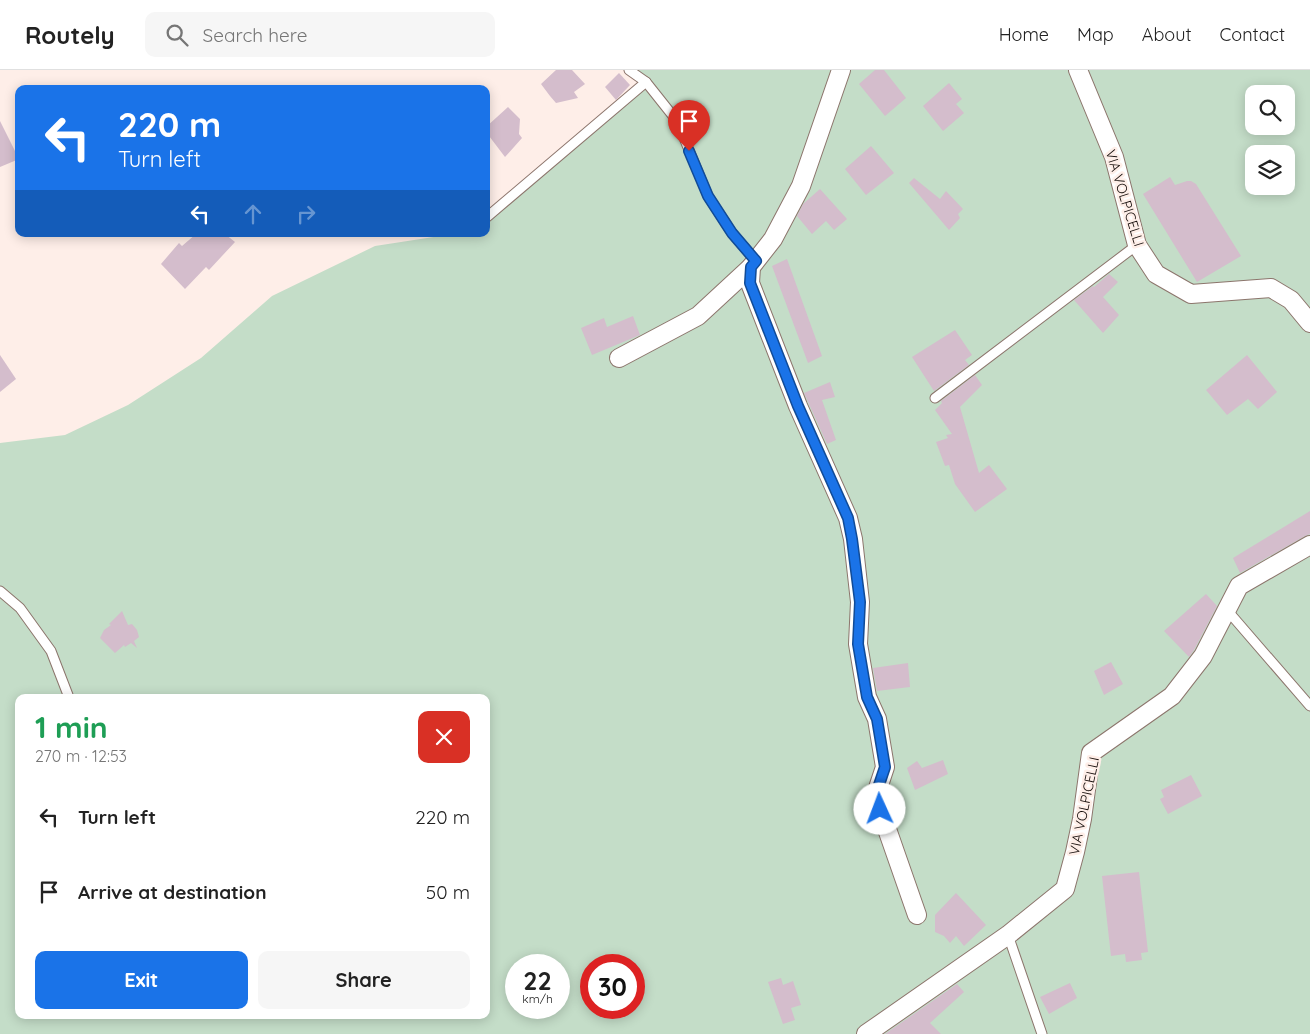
<!DOCTYPE html>
<html lang="en">
<head>
<meta charset="utf-8">
<style>
  body { margin:0; font-family:Quicksand,sans-serif; background:#f6f6f6; color:#222; height:100vh; display:flex; flex-direction:column; font-size:19px; white-space:nowrap }
  * { box-sizing:border-box; margin:0 }
  p { font-size:16px; color:#767676 }
  .icon { flex:none; width:28px; height:28px; fill:none; stroke:currentColor; stroke-width:2; stroke-linecap:round; stroke-linejoin:round }
  .map { position:relative; flex:1; overflow:hidden }
  .details { position:absolute; left:15px; top:624px; width:475px; height:325px; display:flex; flex-direction:column; background:#fff; border-radius:10px; box-shadow:0 2px 12px #0003 }
  .details>* { flex:none }
  .guide { position:absolute; left:15px; top:15px; width:475px; height:152px; border-radius:10px; box-shadow:0 2px 12px #0003; background:#1a73e8; color:#fff; overflow:hidden }
  .buttons { position:absolute; left:1245px; top:15px; display:grid; gap:10px }
  .buttons a { display:grid; place-items:center; width:50px; height:50px; border-radius:10px; background:#fff; box-shadow:0 2px 12px #0003; font-size:25px }
  .speed { position:absolute; left:505px; top:884px; display:flex; gap:10px; font-size:25px; font-weight:700; text-align:center }
  .speed>* { display:grid; place-content:center; width:65px; height:65px; border-radius:50%; background:#fff; box-shadow:0 2px 12px #0003; line-height:1 }
  .speed small { font-size:12px; font-weight:400 }
  .speed .limit { border:8px solid #d22; background:#fff; color:#111 }
  .pin { position:absolute; display:grid; place-items:center; width:42px; height:42px; color:#fff; margin:-51px -21px; border-radius:50% 50% 50% 0; rotate:-45deg; box-shadow:0 0 5px #0007 }
  .pin .icon { rotate:45deg }
  .me { position:absolute; width:55px; margin:-28px; rotate:358deg; stroke-linejoin:round; filter:drop-shadow(0 0 4px #0008) }
  .turn { display:flex; align-items:center; gap:18px; height:105px; padding:0 20px; font-size:22px }
  .turn .icon { width:65px; height:65px; stroke-width:2.5 }
  .turn b { display:block; font-size:35px; line-height:42px }
  .lanes { display:flex; align-items:center; height:48px; padding:0 20px; background:#0003; justify-content:center; gap:25px; direction:ltr }
  .lanes .off { opacity:.35 }
  .round { display:grid; place-items:center; flex:none; width:52px; height:52px; border-radius:10px; background:#f6f6f6 }
  .head { display:flex; align-items:center; justify-content:space-between; height:85px; padding:0 20px }
  h1 { font-size:30px; font-weight:700; line-height:38px; color:#1e9e55 }
  .cta { display:flex; gap:10px; margin-top:auto; padding:10px 20px }
  .cta a { flex:1; height:58px; border-radius:10px; background:#1a73e8; color:#fff; font-size:20px; font-weight:700; line-height:58px; text-align:center }
  .cta a+a { background:#f6f6f6; color:#222 }
  ul { padding:0; list-style:none }
  li { display:flex; align-items:center; gap:15px; height:75px; padding:0 20px }
  li div { flex:1 }
  li b { display:block; font-size:19px }
  li em { font-style:normal }
  header { display:flex; align-items:center; gap:30px; box-sizing:border-box; height:70px; padding:0 25px; background:#fff; border-bottom:1px solid #e0e0e0 }
  header strong { font-size:24px }
  nav { display:flex; gap:28px; margin-inline-start:auto; font-size:18px }
  .search { width:350px; height:45px; background:#f6f6f6; display:flex; align-items:center; gap:12px; box-sizing:border-box; padding:0 18px; border-radius:10px; color:#767676; font-size:19px }
  .map>svg:first-child { display:block }
</style>
</head>
<body>
<header>
<strong>Routely</strong>
<div class="search"><svg class="icon" aria-label="search" viewBox="0 0 24 24"><circle cx="10" cy="10" r="6"/><path d="M15 15l6 6"/></svg>Search here</div>
<nav><a>Home</a><a>Map</a><a>About</a><a>Contact</a></nav>
</header>
<div class="map">
<svg width="1310" height="964" viewBox="0 0 1310 964">
  <rect width="100%" height="100%" fill="#feeee8"/>
  <!-- green -->
  <path fill="#c4ddc8" fill-rule="evenodd" d="M 637,0 L 1310,0 L 1310,964 L 0,964 L 0,373 L 65,365 L 128,335 L 201,288 L 272,226 L 375,176 L 453,164 L 486,164 L 486,150 L 602,53 L 652,13 ZM 1254,24 L 1286,24 L 1286,56 L 1254,56 ZM 1254,84 L 1286,84 L 1286,116 L 1254,116 ZM 19,628 L 486,628 L 486,945 L 19,945 ZM 516,895 L 559,895 L 559,938 L 516,938 ZM 591,895 L 634,895 L 634,938 L 591,938 Z"/>
  <!-- building -->
  <g fill="#d4bdcc">
    <path d="M 556,0 L 572,0 L 585,14 L 574,22 L 578,28 L 556,33 L 550,26 L 541,14 Z"/>
    <path d="M 875,0 L 884,0 L 906,28 L 885,46 L 859,14 Z"/>
    <path d="M 619,3 L 630,15 L 616,30 L 605,17 Z"/>
    <path d="M 949,13 L 962,29 L 956,34 L 964,43 L 943,61 L 923,36 Z"/>
    <path d="M 508,37 L 520,49 L 519,64 L 522,68 L 505,87 L 486,62 L 486,57 Z"/>
    <path d="M 0,51 L 19,89 L 0,97 Z"/>
    <path d="M 871,76 L 894,103 L 866,125 L 845,99 Z"/>
    <path d="M 1170,107 L 1175,115 L 1187,111 L 1191,111 L 1196,114 L 1241,186 L 1197,212 L 1143,124 Z"/>
    <path d="M 914,108 L 940,129 L 946,121 L 963,139 L 958,144 L 960,148 L 949,160 L 909,113 Z"/>
    <path d="M 820,119 L 847,149 L 834,160 L 826,151 L 812,164 L 797,146 L 803,134 Z"/>
    <path d="M 196,164 L 225,164 L 235,172 L 209,200 L 206,197 L 185,219 L 161,194 L 179,173 L 182,176 Z"/>
    <path d="M 787,189 L 822,286 L 808,293 L 772,196 Z"/>
    <path d="M 1109,204 L 1118,212 L 1103,227 L 1119,245 L 1103,263 L 1074,230 L 1093,216 L 1094,217 Z"/>
    <path d="M 633,246 L 640,265 L 592,285 L 581,258 L 604,248 L 607,257 Z"/>
    <path d="M 955,260 L 972,285 L 965,290 L 969,295 L 934,321 L 912,287 Z"/>
    <path d="M 0,285 L 16,309 L 0,322 Z"/>
    <path d="M 1247,285 L 1277,322 L 1258,339 L 1248,329 L 1227,345 L 1206,320 Z"/>
    <path d="M 975,305 L 982,315 L 960,337 L 979,403 L 989,395 L 1007,419 L 975,442 L 955,414 L 949,395 L 945,396 L 936,372 L 948,368 L 946,365 L 952,364 L 935,340 L 942,333 L 941,331 Z"/>
    <path d="M 830,312 L 835,327 L 822,330 L 836,370 L 827,374 L 804,323 Z"/>
    <path d="M 1310,441 L 1310,464 L 1305,466 L 1240,503 L 1233,488 Z"/>
    <path d="M 1206,524 L 1217,536 L 1194,580 L 1189,587 L 1164,561 Z"/>
    <path d="M 122,541 L 128,555 L 132,554 L 137,560 L 139,567 L 134,571 L 137,578 L 131,573 L 125,577 L 124,575 L 115,583 L 100,568 L 104,560 L 111,555 L 109,554 Z"/>
    <path d="M 1111,592 L 1123,614 L 1104,625 L 1094,601 Z"/>
    <path d="M 908,593 L 910,617 L 877,621 L 873,598 Z"/>
    <path d="M 943,690 L 948,704 L 915,720 L 907,698 L 917,691 L 922,698 Z"/>
    <path d="M 1191,705 L 1202,726 L 1168,744 L 1160,729 L 1164,727 L 1161,720 Z"/>
    <path d="M 1139,802 L 1148,882 L 1141,883 L 1142,890 L 1126,892 L 1125,884 L 1111,886 L 1102,806 Z"/>
    <path d="M 956,823 L 986,855 L 964,876 L 956,866 L 950,873 L 944,866 L 935,862 L 935,845 Z"/>
    <path d="M 781,908 L 783,915 L 793,911 L 801,935 L 791,938 L 795,950 L 783,954 L 768,912 Z"/>
    <path d="M 1070,913 L 1077,928 L 1049,944 L 1040,927 Z"/>
    <path d="M 957,914 L 964,922 L 930,953 L 941,964 L 885,964 Z"/>
  </g>
  <g fill="none" stroke-linecap="round" stroke-linejoin="round">
    <!-- lane casing -->
    <g stroke="#8c756c" stroke-width="11">
      <g id="lane">
        <path d="M 629,0 L 646,12 L 677,51 L 708,126 L 732,163 L 756,191"/>
        <path d="M 487,147 L 646,12"/>
        <path d="M 935,328 L 1137,175"/>
        <path d="M 0,521 L 20,538 L 51,581 L 68,625"/>
        <path d="M 1227,540 L 1310,636"/>
        <path d="M 1008,865 L 1042,964"/>
      </g>
    </g>
    <!-- street casing -->
    <g stroke="#8c756c" stroke-width="20">
      <g id="street">
        <path d="M 841,0 L 801,116 L 773,169 L 751,197 L 750,213 L 798,336 L 848,448 L 853,469 L 860,532 L 858,574 L 867,627 L 877,649 L 885,697 L 877,721 L 880,739 L 917,845"/>
        <path d="M 1078,0 L 1114,87 L 1137,175 L 1156,204 L 1191,224 L 1271,218 L 1291,230 L 1310,253"/>
        <path d="M 619,288 L 698,246 L 751,197"/>
        <path d="M 866,964 L 1008,865 L 1065,819 L 1075,782 L 1082,749 L 1091,683 L 1172,626 L 1203,586 L 1239,516 L 1310,475"/>
      </g>
    </g>
    <!-- lane -->
    <use href="#lane" stroke="#fff" stroke-width="9"/>
    <!-- street -->
    <use href="#street" stroke="#fff" stroke-width="18"/>
  </g>
  <g fill="none" stroke-linecap="round" stroke-linejoin="round">
    <!-- route casing -->
    <g stroke="#114b97" stroke-width="12">
      <path id="route" d="M 689,81 L 708,126 L 732,163 L 756,191 L 751,197 L 750,213 L 798,336 L 848,448 L 852,469 L 860,532 L 858,574 L 867,627 L 877,649 L 885,697 L 877,721 L 880,739"/>
    </g>
    <!-- route -->
    <use href="#route" stroke="#1a73e8" stroke-width="9"/>
  </g>
  <g text-anchor="middle" dominant-baseline="central" stroke-width="5" stroke-linejoin="round" paint-order="stroke">
    <!-- street labels -->
    <g font-size="14" fill="#130b08" stroke="#feeee8">
      <text transform="translate(1125 128) rotate(73)">VIA VOLPICELLI</text>
      <text transform="translate(1084 736) rotate(-78)">VIA VOLPICELLI</text>
    </g>
  </g>
</svg>
<div class="buttons">
<a><svg class="icon" aria-label="search" viewBox="0 0 24 24"><circle cx="10" cy="10" r="6"/><path d="M15 15l6 6"/></svg></a>
<a><svg class="icon" aria-label="layers" viewBox="0 0 24 24"><path d="M12 4l9 5-9 5-9-5zM3 14l9 5 9-5"/></svg></a>
</div>
<div class="speed"><div>22<small>km/h</small></div><div class="limit">30</div></div>
<div class="pin" style="left:689px;top:81px;background:#d93025"><svg class="icon" aria-label="arrive" viewBox="0 0 24 24"><path d="M6 21V4h12l-3 4 3 4H6"/></svg></div>
<svg class="me" style="left:880px;top:739px" viewBox="-20 -20 40 40"><circle r="19" fill="#fff"/><path d="M0-13L10 11 0 6-10 11z" fill="#1a73e8"/></svg>
<div class="guide">
<div class="turn"><svg class="icon" aria-label="left" viewBox="0 0 24 24"><path d="M17 20v-9H6M10 6l-5 5 5 5"/></svg><div><b>220 m</b>Turn left</div></div>
<div class="lanes"><svg class="icon" aria-label="left" viewBox="0 0 24 24"><path d="M17 20v-9H6M10 6l-5 5 5 5"/></svg><svg class="icon off" aria-label="ahead" viewBox="0 0 24 24"><path d="M12 20V5M6 11l6-6 6 6"/></svg><svg class="icon off" aria-label="right" viewBox="0 0 24 24"><path d="M7 20v-9h11M14 6l5 5-5 5"/></svg></div>
</div>
<section class="details">
<div class="head"><div><h1>1 min</h1><p>270 m · 12:53</p></div><a class="round" style="background:#d93025;color:#fff"><svg class="icon" aria-label="close" viewBox="0 0 24 24"><path d="M6 6l12 12M18 6L6 18"/></svg></a></div>
<ul>
<li><svg class="icon" aria-label="left" viewBox="0 0 24 24"><path d="M17 20v-9H6M10 6l-5 5 5 5"/></svg><div><b>Turn left</b></div><em>220 m</em></li>
<li><svg class="icon" aria-label="arrive" viewBox="0 0 24 24"><path d="M6 21V4h12l-3 4 3 4H6"/></svg><div><b>Arrive at destination</b></div><em>50 m</em></li>
</ul>
<div class="cta"><a>Exit</a><a>Share</a></div>
</section>
</div>
</body>
</html>
